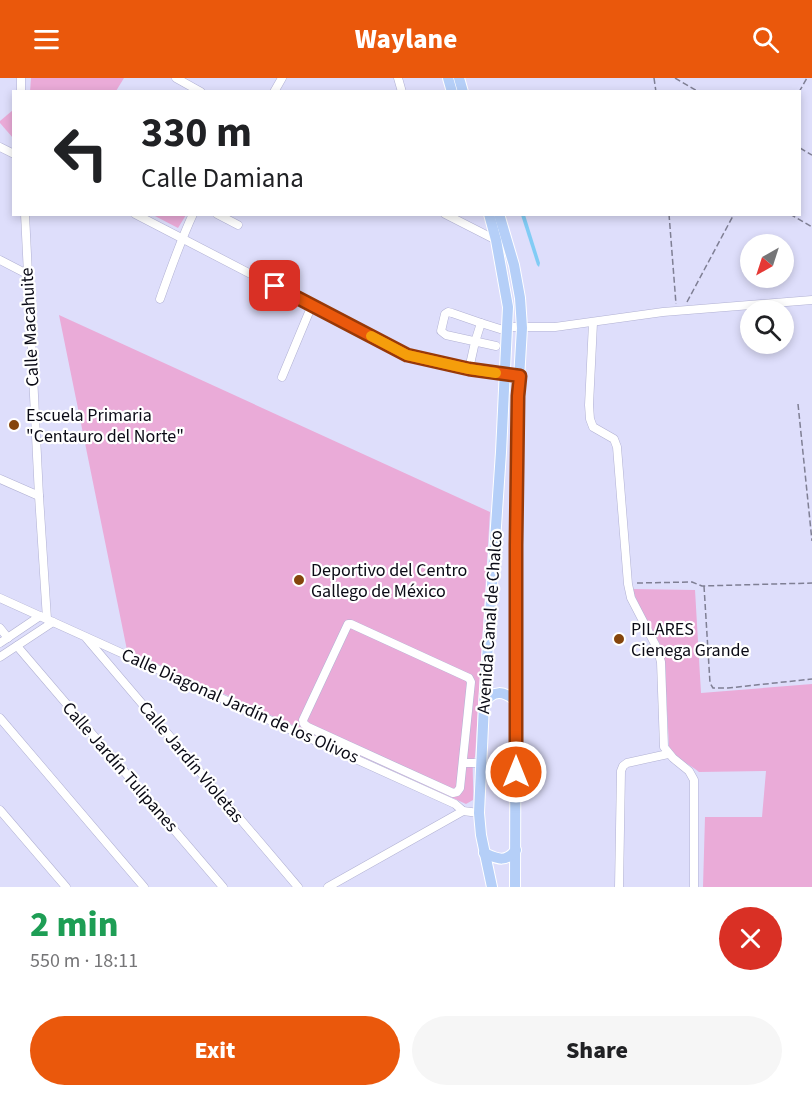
<!DOCTYPE html>
<html lang="en">
<head>
<meta charset="utf-8">
<style>
  body { margin:0; font-family:"Source Sans 3",sans-serif; background:#f6f6f6; color:#202124; height:100vh; display:flex; flex-direction:column; font-size:22px; white-space:nowrap }
  * { box-sizing:border-box; margin:0 }
  p { font-size:20px; color:#757577 }
  .icon { flex:none; width:33px; height:33px; fill:none; stroke:currentColor; stroke-width:2; stroke-linecap:round; stroke-linejoin:round }
  .map { position:relative; height:809px; overflow:hidden }
  .panel { display:flex; flex-direction:column; background:#fff; flex:1 }
  .panel>* { flex:none }
  .banner { position:absolute; left:12px; top:12px; width:789px; height:126px; border-radius:0px; box-shadow:0 3px 9px #0003; background:#fff; color:#202124; overflow:hidden }
  .needle { width:39px; rotate:219deg }
  .controls { position:absolute; left:740px; top:156px; display:grid; gap:12px }
  .controls a { display:grid; place-items:center; width:54px; height:54px; border-radius:50%; background:#fff; box-shadow:0 3px 9px #0003; font-size:30px }
  .pin { position:absolute; display:grid; place-items:center; width:51px; height:51px; color:#fff; margin:-26px; border-radius:12px; box-shadow:0 3px 9px #0006 }
  .me { position:absolute; width:66px; margin:-33px; rotate:0deg; stroke-linejoin:round; filter:drop-shadow(0 0 4px #0008) }
  .turn { display:flex; align-items:center; gap:21px; height:126px; padding:0 30px; font-size:27px }
  .turn .icon { width:78px; height:78px; stroke-width:2.5 }
  .turn b { display:block; font-size:42px; line-height:51px }
  .round { display:grid; place-items:center; flex:none; width:63px; height:63px; border-radius:32px; background:#f6f6f6 }
  .headline { display:flex; align-items:center; justify-content:space-between; height:102px; padding:0 30px }
  h1 { font-size:36px; font-weight:800; line-height:45px; color:#1e9e55 }
  .primary-button { display:flex; gap:12px; margin-top:auto; padding:12px 30px }
  .primary-button a { flex:1; height:69px; border-radius:36px; background:#ea580c; color:#fff; font-size:24px; font-weight:800; line-height:69px; text-align:center }
  .primary-button a+a { background:#f6f6f6; color:#202124 }
  header { display:flex; justify-content:space-between; align-items:center; height:78px; padding:0 30px; background:#ea580c; color:#fff; font-size:27px; font-weight:800 }
  .map>svg:first-child { display:block }
</style>
</head>
<body>
<header><svg class="icon" aria-label="menu" viewBox="0 0 24 24"><path d="M4 6h16M4 12h16M4 18h16"/></svg>Waylane<svg class="icon" aria-label="search" viewBox="0 0 24 24"><circle cx="10" cy="10" r="6"/><path d="M15 15l6 6"/></svg></header>
<div class="map">
<svg width="812" height="809" viewBox="0 0 812 809">
  <rect width="100%" height="100%" fill="#dedefb"/>
  <!-- green -->
  <g fill="#eaabd8">
    <path d="M 31,0 L 124,0 L 116,13 L 30,14 Z"/>
    <path d="M 13,32 L 13,60 L 0,45 L 0,43 Z"/>
    <path d="M 153,137 L 186,137 L 178,150 Z"/>
    <path d="M 59,237 L 490,434 L 475,679 L 473,682 C 472,696 474,708 473,722 L 466,726 L 127,572 Z"/>
    <path d="M 632,511 L 695,512 L 701,615 L 812,606 L 812,809 L 703,809 L 705,739 L 762,739 L 766,693 L 699,694 C 689,685 674,682 669,668 L 664,576 L 660,566 L 644,539 Z"/>
  </g>
  <!-- water -->
  <path fill="#81ccf5" d="M 521,137 L 525,137 L 540,185 L 539,189 L 537,187 Z"/>
  <g fill="none" stroke-linecap="round" stroke-linejoin="round">
    <!-- minor casing -->
    <g stroke="#b1b1d3" stroke-width="9">
      <g id="minor">
        <path d="M 21,0 L 21,14"/>
        <path d="M 176,0 L 201,14"/>
        <path d="M 398,0 L 402,14"/>
        <path d="M 274,14 L 282,0"/>
        <path d="M 0,69 L 14,76"/>
        <path d="M 25,136 L 39,418 L 47,541"/>
        <path d="M 135,136 L 407,277 L 469,291 L 520,299"/>
        <path d="M 217,136 L 238,147"/>
        <path d="M 445,136 L 496,162 L 499,161"/>
        <path d="M 0,182 L 27,196"/>
        <path d="M 160,221 C 170,193 180,164 193,136"/>
        <path d="M 481,245 L 500,251"/>
        <path d="M 593,245 L 589,327 L 590,341 L 593,349 L 614,361 L 617,369 L 628,506 L 631,520 L 657,570 L 661,584 L 664,669 L 673,680 L 689,693 L 694,702 L 694,809"/>
        <path d="M 508,249 L 555,249 L 663,234 L 812,222"/>
        <path d="M 469,291 L 475,264 L 481,245 L 452,235 L 448,234 L 445,236 L 441,253 L 446,257 L 496,268"/>
        <path d="M 282,299 L 312,227"/>
        <path d="M 0,401 L 39,418"/>
        <path d="M 0,520 L 455,726 L 463,733 L 479,735"/>
        <path d="M 348,546 L 351,546 L 469,600 L 471,604 L 460,710 L 457,714 L 453,715 L 308,649 L 304,646 L 303,642 Z"/>
        <path d="M 0,550 L 8,560"/>
        <path d="M 87,561 L 298,809"/>
        <path d="M 0,565 L 40,538"/>
        <path d="M 17,568 L 223,809"/>
        <path d="M 0,579 L 53,544"/>
        <path d="M 0,640 L 144,809"/>
        <path d="M 463,685 L 481,685"/>
        <path d="M 0,732 L 66,809"/>
        <path d="M 328,809 L 463,733"/>
        <path d="M 619,809 L 621,693 L 623,688 L 627,685 L 668,676"/>
      </g>
    </g>
    <!-- major casing -->
    <g stroke="#fff" stroke-width="12">
      <g id="major">
        <path d="M 448,0 L 452,14"/>
        <path d="M 459,0 L 463,14"/>
        <path d="M 489,136 L 496,162 L 508,229 L 501,374 L 484,626 L 479,735 L 481,757 L 492,809"/>
        <path d="M 499,136 L 514,187 L 520,220 L 522,250 L 518,318 L 516,467 L 515,809"/>
        <path d="M 484,626 C 493,611 504,613 516,623"/>
        <path d="M 484,775 C 498,781 505,785 516,772"/>
      </g>
    </g>
    <!-- path -->
    <g stroke="#7f7f94" stroke-width="1.5" stroke-dasharray="6 3" stroke-linecap="butt">
      <path d="M 654,0 L 656,14"/>
      <path d="M 675,0 L 699,14"/>
      <path d="M 799,14 L 807,0"/>
      <path d="M 800,70 L 812,77"/>
      <path d="M 171,136 L 173,136"/>
      <path d="M 669,136 L 676,226"/>
      <path d="M 790,136 L 812,149"/>
      <path d="M 687,224 L 734,136"/>
      <path d="M 798,326 L 812,463"/>
      <path d="M 637,505 L 692,504 L 702,508 L 812,505"/>
      <path d="M 704,508 L 710,605 L 713,610 L 728,610 L 812,601"/>
    </g>
    <!-- minor -->
    <use href="#minor" stroke="#fff" stroke-width="8"/>
    <!-- major -->
    <use href="#major" stroke="#b5cff8" stroke-width="10"/>
  </g>
  <g fill="none" stroke-linecap="round" stroke-linejoin="round">
    <!-- route casing -->
    <g stroke="#983908" stroke-width="15">
      <path id="route" d="M 275,208 L 407,277 L 469,291 L 520,298 L 518,318 L 516,467 L 516,694"/>
    </g>
    <!-- route -->
    <use href="#route" stroke="#ea580c" stroke-width="10"/>
    <!-- slow -->
    <path stroke="#f59e0b" stroke-width="10" d="M 371,258 L 407,277 L 469,291 L 496,295"/>
  </g>
  <!-- markers -->
  <g fill="#85450c" stroke="#fff" stroke-width="2">
    <circle cx="14" cy="347" r="6"/>
    <circle cx="299" cy="502" r="6"/>
    <circle cx="619" cy="561" r="6"/>
  </g>
  <g text-anchor="middle" dominant-baseline="central" stroke-width="4.5" stroke-linejoin="round" paint-order="stroke">
    <!-- street labels -->
    <g font-size="18" fill="#0a0a15" stroke="#fff">
      <text transform="translate(30 249) rotate(-93)">Calle Macahuite</text>
      <text transform="translate(490 544) rotate(-86)">Avenida Canal de Chalco</text>
      <text transform="translate(240 628) rotate(24)">Calle Diagonal Jardín de los Olivos</text>
      <text transform="translate(191 684) rotate(50)">Calle Jardín Violetas</text>
      <text transform="translate(120 689) rotate(49)">Calle Jardín Tulipanes</text>
    </g>
    <!-- poi labels -->
    <g font-size="18" fill="#0a0a15" stroke="#fff" text-anchor="start">
      <text x="26" y="337">Escuela Primaria<tspan x="26" dy="21">"Centauro del Norte"</tspan></text>
      <text x="311" y="492">Deportivo del Centro<tspan x="311" dy="21">Gallego de México</tspan></text>
      <text x="631" y="551">PILARES<tspan x="631" dy="21">Cienega Grande</tspan></text>
    </g>
  </g>
</svg>
<div class="controls">
<a><svg class="needle" viewBox="-14 -14 28 28"><path d="M0-13l5 13h-10z" fill="#e53935"/><path d="M0 13l5-13h-10z" fill="#757577"/></svg></a>
<a><svg class="icon" aria-label="search" viewBox="0 0 24 24"><circle cx="10" cy="10" r="6"/><path d="M15 15l6 6"/></svg></a>
</div>
<div class="pin" style="left:275px;top:208px;background:#d93025"><svg class="icon" aria-label="arrive" viewBox="0 0 24 24"><path d="M6 21V4h12l-3 4 3 4H6"/></svg></div>
<svg class="me" style="left:516px;top:694px" viewBox="-20 -20 40 40"><circle r="17" fill="#ea580c" stroke="#fff" stroke-width="3"/><path d="M0-11L8 9 0 5-8 9z" fill="#fff"/></svg>
<div class="banner">
<div class="turn"><svg class="icon" aria-label="left" viewBox="0 0 24 24"><path d="M17 20v-9H6M10 6l-5 5 5 5"/></svg><div><b>330 m</b>Calle Damiana</div></div>
</div>
</div>
<section class="panel">
<div class="headline"><div><h1>2 min</h1><p>550 m · 18:11</p></div><a class="round" style="background:#d93025;color:#fff"><svg class="icon" aria-label="close" viewBox="0 0 24 24"><path d="M6 6l12 12M18 6L6 18"/></svg></a></div>
<div class="primary-button"><a>Exit</a><a>Share</a></div>
</section>
</body>
</html>
